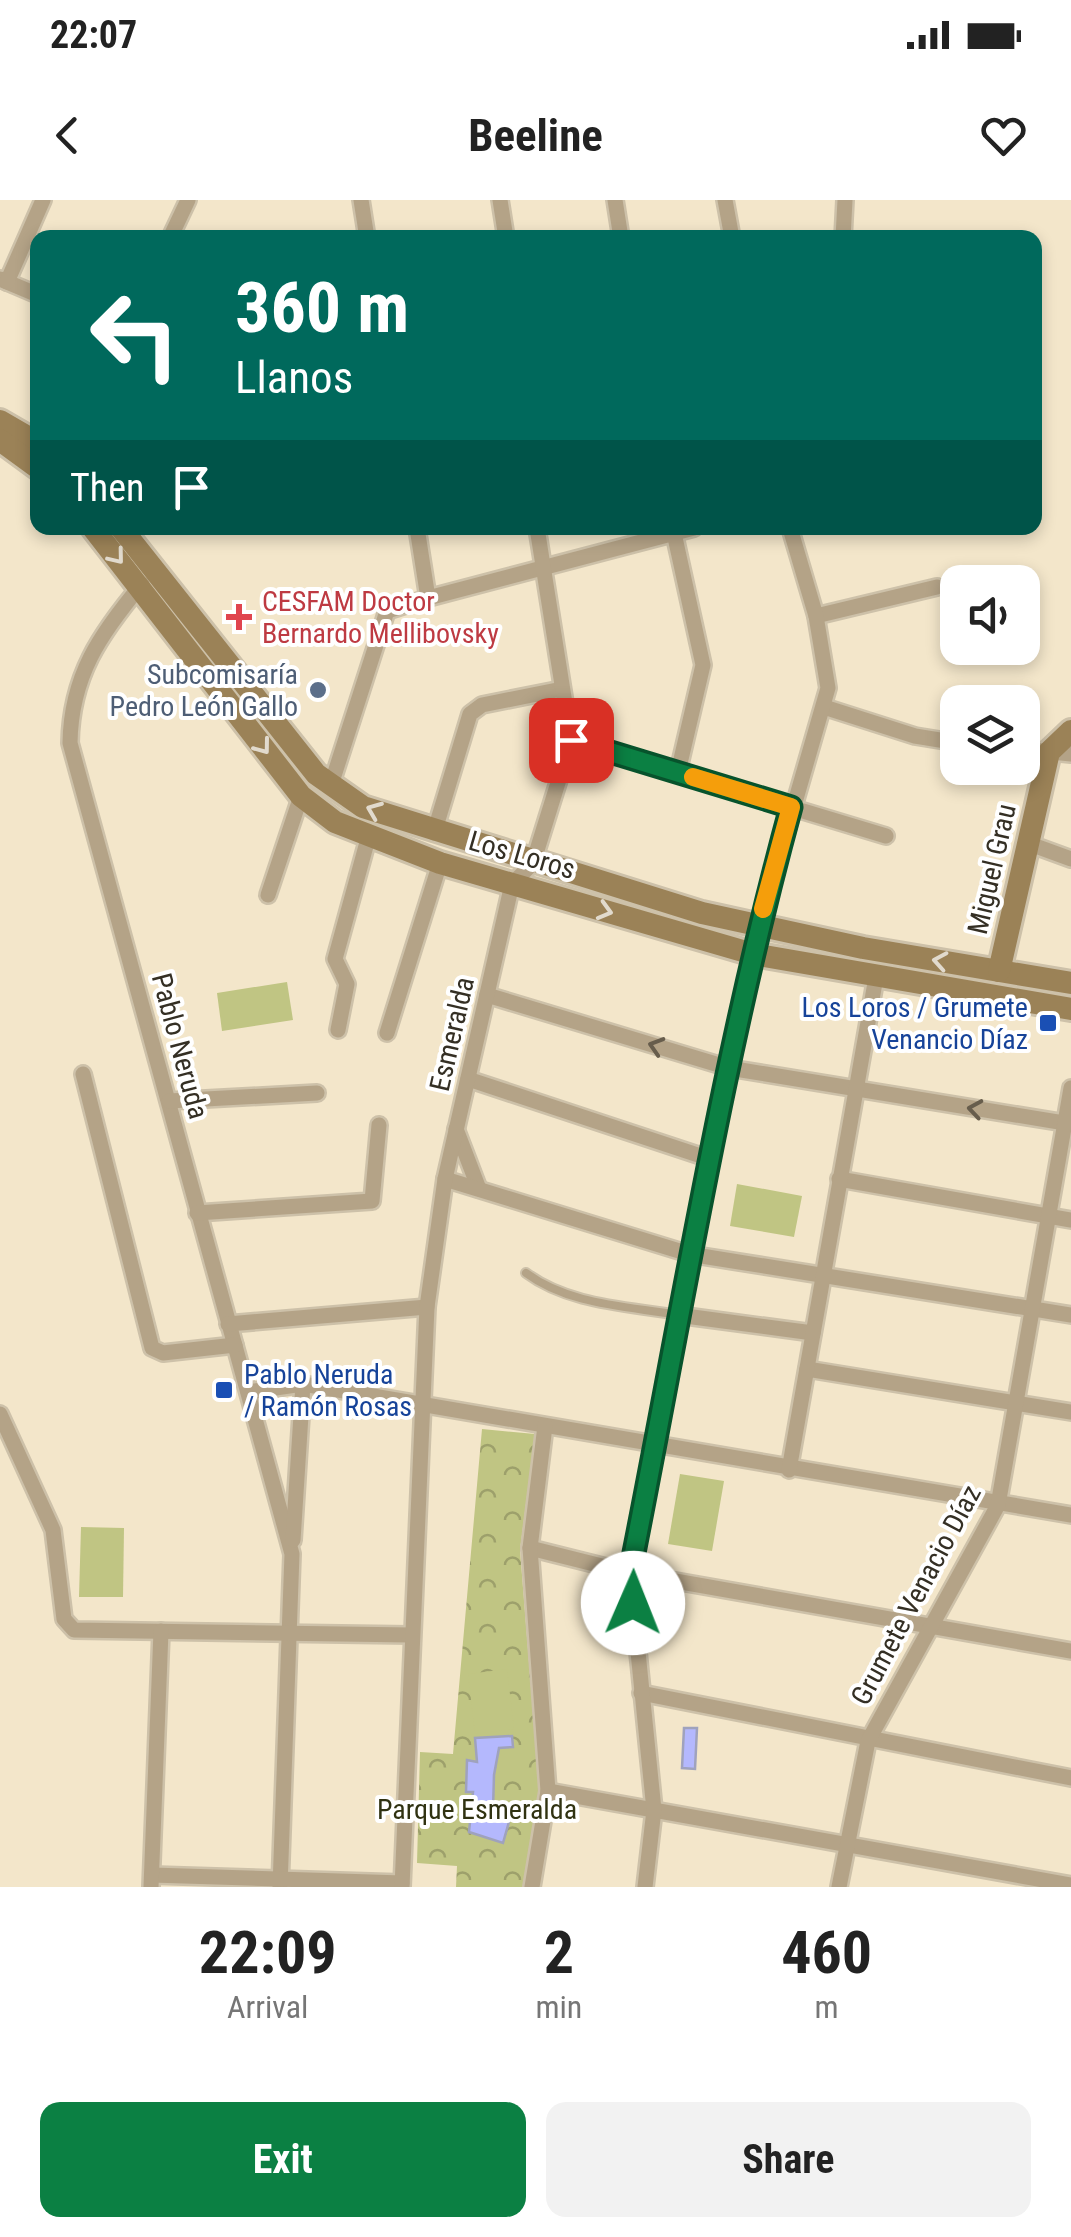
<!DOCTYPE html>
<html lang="en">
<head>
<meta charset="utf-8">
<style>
  body { margin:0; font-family:"Roboto Condensed",sans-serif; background:#f2f2f2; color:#222; height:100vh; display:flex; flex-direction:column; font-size:38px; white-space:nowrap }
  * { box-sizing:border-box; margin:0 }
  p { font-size:32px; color:#767676 }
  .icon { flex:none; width:55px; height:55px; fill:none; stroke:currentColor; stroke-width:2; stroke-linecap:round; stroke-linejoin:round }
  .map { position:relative; height:1687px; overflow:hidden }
  .drawer { display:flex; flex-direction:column; background:#fff; flex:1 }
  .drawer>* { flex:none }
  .hud { position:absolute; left:30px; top:30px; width:1012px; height:305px; border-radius:20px; box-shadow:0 5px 15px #0003; background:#00695c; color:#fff; overflow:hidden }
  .fabs { position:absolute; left:940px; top:365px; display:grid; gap:20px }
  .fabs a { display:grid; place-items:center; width:100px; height:100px; border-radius:20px; background:#fff; box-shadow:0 5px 15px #0003; font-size:50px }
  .pin { position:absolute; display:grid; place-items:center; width:85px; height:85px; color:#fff; margin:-42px; border-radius:20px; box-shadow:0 5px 15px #0006 }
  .me { position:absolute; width:110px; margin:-55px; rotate:1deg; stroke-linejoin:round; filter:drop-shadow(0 0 8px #0008) }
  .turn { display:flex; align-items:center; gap:35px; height:210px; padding:0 40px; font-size:45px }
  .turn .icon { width:130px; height:130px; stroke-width:2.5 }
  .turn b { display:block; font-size:70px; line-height:85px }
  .then { display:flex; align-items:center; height:95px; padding:0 40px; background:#0003; gap:20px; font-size:38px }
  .eta { display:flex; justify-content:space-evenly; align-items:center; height:170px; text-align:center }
  .eta b { font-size:60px; font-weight:700; line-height:70px }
  .cta { display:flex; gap:20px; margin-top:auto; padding:20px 40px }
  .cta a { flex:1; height:115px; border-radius:20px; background:#0b8043; color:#fff; font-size:40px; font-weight:700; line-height:115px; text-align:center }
  .cta a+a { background:#f2f2f2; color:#222 }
  .status { display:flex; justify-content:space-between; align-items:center; height:70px; padding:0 50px; background:#fff; direction:ltr }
  .status svg { height:28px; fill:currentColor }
  header { display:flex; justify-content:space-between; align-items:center; height:130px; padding:0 40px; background:#fff; font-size:45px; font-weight:700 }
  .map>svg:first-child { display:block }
</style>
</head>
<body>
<div class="status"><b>22:07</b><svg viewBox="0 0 49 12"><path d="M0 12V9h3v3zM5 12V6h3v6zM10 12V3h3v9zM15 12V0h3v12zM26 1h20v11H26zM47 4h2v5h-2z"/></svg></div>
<header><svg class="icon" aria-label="back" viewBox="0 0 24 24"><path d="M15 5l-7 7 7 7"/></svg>Beeline<svg class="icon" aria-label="heart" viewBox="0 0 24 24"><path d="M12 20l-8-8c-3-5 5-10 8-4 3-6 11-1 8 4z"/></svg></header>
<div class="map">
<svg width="1071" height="1687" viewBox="0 0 1071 1687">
  <defs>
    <pattern id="park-crowns" width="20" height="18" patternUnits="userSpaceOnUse" patternTransform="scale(2.5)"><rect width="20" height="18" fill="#c0c583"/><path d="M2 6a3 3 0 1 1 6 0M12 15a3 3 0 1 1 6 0" fill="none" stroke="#9da06b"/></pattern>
  </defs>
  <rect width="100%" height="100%" fill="#f3e6ca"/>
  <!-- park -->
  <path fill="url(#park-crowns)" d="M 482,1229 L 535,1234 L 520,1350 L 540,1600 L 526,1687 L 456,1687 L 457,1666 L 417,1663 L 420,1552 L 453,1554 Z"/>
  <!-- garden -->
  <g fill="#c0c583">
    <path d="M 287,782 L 293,820 L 222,831 L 217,793 Z"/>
    <path d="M 737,984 L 802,996 L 794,1037 L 730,1026 Z"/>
    <path d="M 680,1274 L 724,1281 L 712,1351 L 668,1344 Z"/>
    <path d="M 81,1327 L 124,1328 L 123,1397 L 79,1397 Z"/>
    <path d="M 507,1469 L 514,1529 L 475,1534 L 468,1474 Z"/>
  </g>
  <!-- building -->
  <g fill="#b4b8fd" stroke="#9fa2bd" stroke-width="2.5">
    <path d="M 684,1528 L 697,1528 L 695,1569 L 682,1568 Z"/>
    <path d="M 512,1536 L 513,1547 L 499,1548 L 494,1575 L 493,1609 L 512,1611 L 503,1643 L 469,1632 L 473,1592 L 466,1592 L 467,1560 L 477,1562 L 475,1538 Z"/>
  </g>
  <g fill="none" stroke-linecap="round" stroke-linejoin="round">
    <!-- lane casing -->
    <g stroke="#cdc1a9" stroke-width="12">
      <path id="lane" d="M 526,1073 C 569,1105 627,1106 678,1115"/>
    </g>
    <!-- street casing -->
    <g stroke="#cdc1a9" stroke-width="20">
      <g id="street">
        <path d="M 361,0 L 367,38"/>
        <path d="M 500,0 L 506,38"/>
        <path d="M 615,0 L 621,38"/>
        <path d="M 725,0 L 732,38"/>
        <path d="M 170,38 L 188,0"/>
        <path d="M 843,38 L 845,0"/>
        <path d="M 0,79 L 38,95"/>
        <path d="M 7,82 L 43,0"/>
        <path d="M 674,333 L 703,465 L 678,572"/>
        <path d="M 142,384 C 100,434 71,476 70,543 L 292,1354 L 280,1687"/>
        <path d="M 428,398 L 694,328"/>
        <path d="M 816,416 L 937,387"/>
        <path d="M 824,507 L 915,536 L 958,543"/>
        <path d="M 571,541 L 886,636"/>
        <path d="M 1022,549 L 1071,554"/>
        <path d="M 331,585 L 387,411 L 428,398 L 417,328"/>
        <path d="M 434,633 L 470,514 L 482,505 L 562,489"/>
        <path d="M 1030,644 L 1071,659"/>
        <path d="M 268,695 L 301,596"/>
        <path d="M 487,795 L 729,868 L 1071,924"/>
        <path d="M 338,830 L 347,784 L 335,759 L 369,635"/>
        <path d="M 387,833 L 440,663"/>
        <path d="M 83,874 L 152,1148 L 163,1153 L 235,1145"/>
        <path d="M 468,879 L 710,959"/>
        <path d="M 169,901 L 317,893"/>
        <path d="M 456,929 L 479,989"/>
        <path d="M 445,979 L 689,1054 L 1071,1115"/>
        <path d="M 839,979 L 1071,1020"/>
        <path d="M 197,1013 L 372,1001 L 379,925"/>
        <path d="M 678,1115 L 813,1133"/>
        <path d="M 228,1124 L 427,1107"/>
        <path d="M 807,1169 L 1071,1212"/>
        <path d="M 248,1192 L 303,1184 L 1071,1315"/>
        <path d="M 0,1214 L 53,1330 L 64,1419 L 74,1430 L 411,1435"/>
        <path d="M 789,1270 L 876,777"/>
        <path d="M 293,1340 L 303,1184"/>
        <path d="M 530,1348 L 630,1373 L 1071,1451"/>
        <path d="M 641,1493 L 1071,1578"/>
        <path d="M 548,1591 L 1071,1685"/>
        <path d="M 152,1675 L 402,1683"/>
        <path d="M 151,1687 L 161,1431"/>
        <path d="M 402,1687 L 427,1107 L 445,979 L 512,684 L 533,663 L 571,541 L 537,328"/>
        <path d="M 532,1687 L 548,1591 L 530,1348 L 545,1226"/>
        <path d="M 645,1687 L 654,1610 L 630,1373 L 689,1054 L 759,727 L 828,488 L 816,416 L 790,328"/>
        <path d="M 839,1687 L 868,1541 L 998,1305 L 1071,888"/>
      </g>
    </g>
    <!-- secondary casing -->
    <g stroke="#cdc1a9" stroke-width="28">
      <g id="secondary">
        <path d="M 0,221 L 38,243"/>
        <path d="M 0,240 L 38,268"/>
        <path d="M 93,328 L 301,596 L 335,622 L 440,663 L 753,754 L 1071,809"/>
        <path d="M 121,328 L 316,574 L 363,607 L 702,713 L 863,748 L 1071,783"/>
        <path d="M 999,771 L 1049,552 L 1071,531"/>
      </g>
    </g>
    <!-- lane -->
    <use href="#lane" stroke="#b4a387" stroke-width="8"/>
    <!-- street -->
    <use href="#street" stroke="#b4a387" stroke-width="15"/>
    <!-- secondary -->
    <use href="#secondary" stroke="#9b8257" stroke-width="22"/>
  </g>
  <!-- one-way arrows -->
  <defs><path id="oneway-chevron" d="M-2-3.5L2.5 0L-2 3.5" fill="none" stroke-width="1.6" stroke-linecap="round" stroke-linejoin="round" transform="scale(2.5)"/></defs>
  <g stroke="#e1dacd">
    <use href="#oneway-chevron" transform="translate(117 357) rotate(51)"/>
    <use href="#oneway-chevron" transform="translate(263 547) rotate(53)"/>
    <use href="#oneway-chevron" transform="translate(374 610) rotate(-158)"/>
    <use href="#oneway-chevron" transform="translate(605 711) rotate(16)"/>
    <use href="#oneway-chevron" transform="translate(940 761) rotate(-170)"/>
  </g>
  <g stroke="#675d4c">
    <use href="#oneway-chevron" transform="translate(656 846) rotate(-163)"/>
    <use href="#oneway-chevron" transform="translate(975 909) rotate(-171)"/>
  </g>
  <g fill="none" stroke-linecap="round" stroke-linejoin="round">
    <!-- route casing -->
    <g stroke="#07532c" stroke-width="25">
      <path id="route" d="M 571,540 L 791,607 C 722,859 681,1117 630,1373 L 633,1403"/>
    </g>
    <!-- route -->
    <use href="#route" stroke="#0b8043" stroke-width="18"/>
    <!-- slow -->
    <path stroke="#f59e0b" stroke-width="18" d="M 693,577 L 791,607 L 763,709"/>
  </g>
  <!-- markers -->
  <path fill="#e0444e" stroke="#fff" stroke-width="4" d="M234 402h10v10h10v10h-10v10h-10v-10h-10v-10h10z"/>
  <circle fill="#5c6f8a" stroke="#fff" stroke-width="4" cx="318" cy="490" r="10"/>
  <g fill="#1a4fb4" stroke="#fff" stroke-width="4">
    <rect x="1038" y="813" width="20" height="20" rx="5"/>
    <rect x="214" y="1180" width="20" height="20" rx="5"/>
  </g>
  <g text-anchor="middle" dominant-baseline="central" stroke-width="8" stroke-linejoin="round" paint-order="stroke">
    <!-- health labels -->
    <g font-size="28" fill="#be3a42" stroke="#fff" text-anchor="start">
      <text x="262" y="401">CESFAM Doctor<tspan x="262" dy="32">Bernardo Mellibovsky</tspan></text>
    </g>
    <!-- service labels -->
    <g font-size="28" fill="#4e5e75" stroke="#fff" text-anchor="end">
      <text x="298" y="474">Subcomisaría<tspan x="298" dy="32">Pedro León Gallo</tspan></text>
    </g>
    <!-- street labels -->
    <g font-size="28" fill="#342f24" stroke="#fff">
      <text transform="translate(522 655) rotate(16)">Los Loros</text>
      <text transform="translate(992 669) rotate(-77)">Miguel Grau</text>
      <text transform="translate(452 834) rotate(-77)">Esmeralda</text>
      <text transform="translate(180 846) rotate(75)">Pablo Neruda</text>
      <text transform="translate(916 1395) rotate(-62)">Grumete Venacio Díaz</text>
    </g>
    <!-- transit labels -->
    <g font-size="28" fill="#164399" stroke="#fff" text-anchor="end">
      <text x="1028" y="807">Los Loros / Grumete<tspan x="1028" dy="32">Venancio Díaz</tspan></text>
      <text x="244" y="1174" text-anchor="start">Pablo Neruda<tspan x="244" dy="32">/ Ramón Rosas</tspan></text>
    </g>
    <!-- park labels -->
    <g font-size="28" fill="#303211" stroke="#fff">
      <text x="477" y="1609">Parque Esmeralda</text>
    </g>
  </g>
</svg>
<div class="fabs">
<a><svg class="icon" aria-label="sound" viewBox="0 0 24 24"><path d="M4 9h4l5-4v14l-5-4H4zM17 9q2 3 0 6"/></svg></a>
<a><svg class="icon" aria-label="layers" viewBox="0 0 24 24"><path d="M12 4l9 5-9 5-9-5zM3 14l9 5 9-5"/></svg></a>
</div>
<div class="pin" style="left:571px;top:540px;background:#d93025"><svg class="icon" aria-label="arrive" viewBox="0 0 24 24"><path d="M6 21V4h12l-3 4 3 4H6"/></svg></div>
<svg class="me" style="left:633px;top:1403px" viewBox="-20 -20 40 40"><circle r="19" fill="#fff"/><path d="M0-13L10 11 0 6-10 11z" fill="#0b8043"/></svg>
<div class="hud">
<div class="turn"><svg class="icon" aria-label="left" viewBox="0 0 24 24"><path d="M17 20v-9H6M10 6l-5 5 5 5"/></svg><div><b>360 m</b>Llanos</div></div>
<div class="then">Then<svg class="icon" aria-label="arrive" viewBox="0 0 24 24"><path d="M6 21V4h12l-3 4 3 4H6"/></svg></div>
</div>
</div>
<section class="drawer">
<div class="eta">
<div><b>22:09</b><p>Arrival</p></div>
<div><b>2</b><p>min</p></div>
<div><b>460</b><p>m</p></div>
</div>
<div class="cta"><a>Exit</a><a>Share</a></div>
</section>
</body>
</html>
